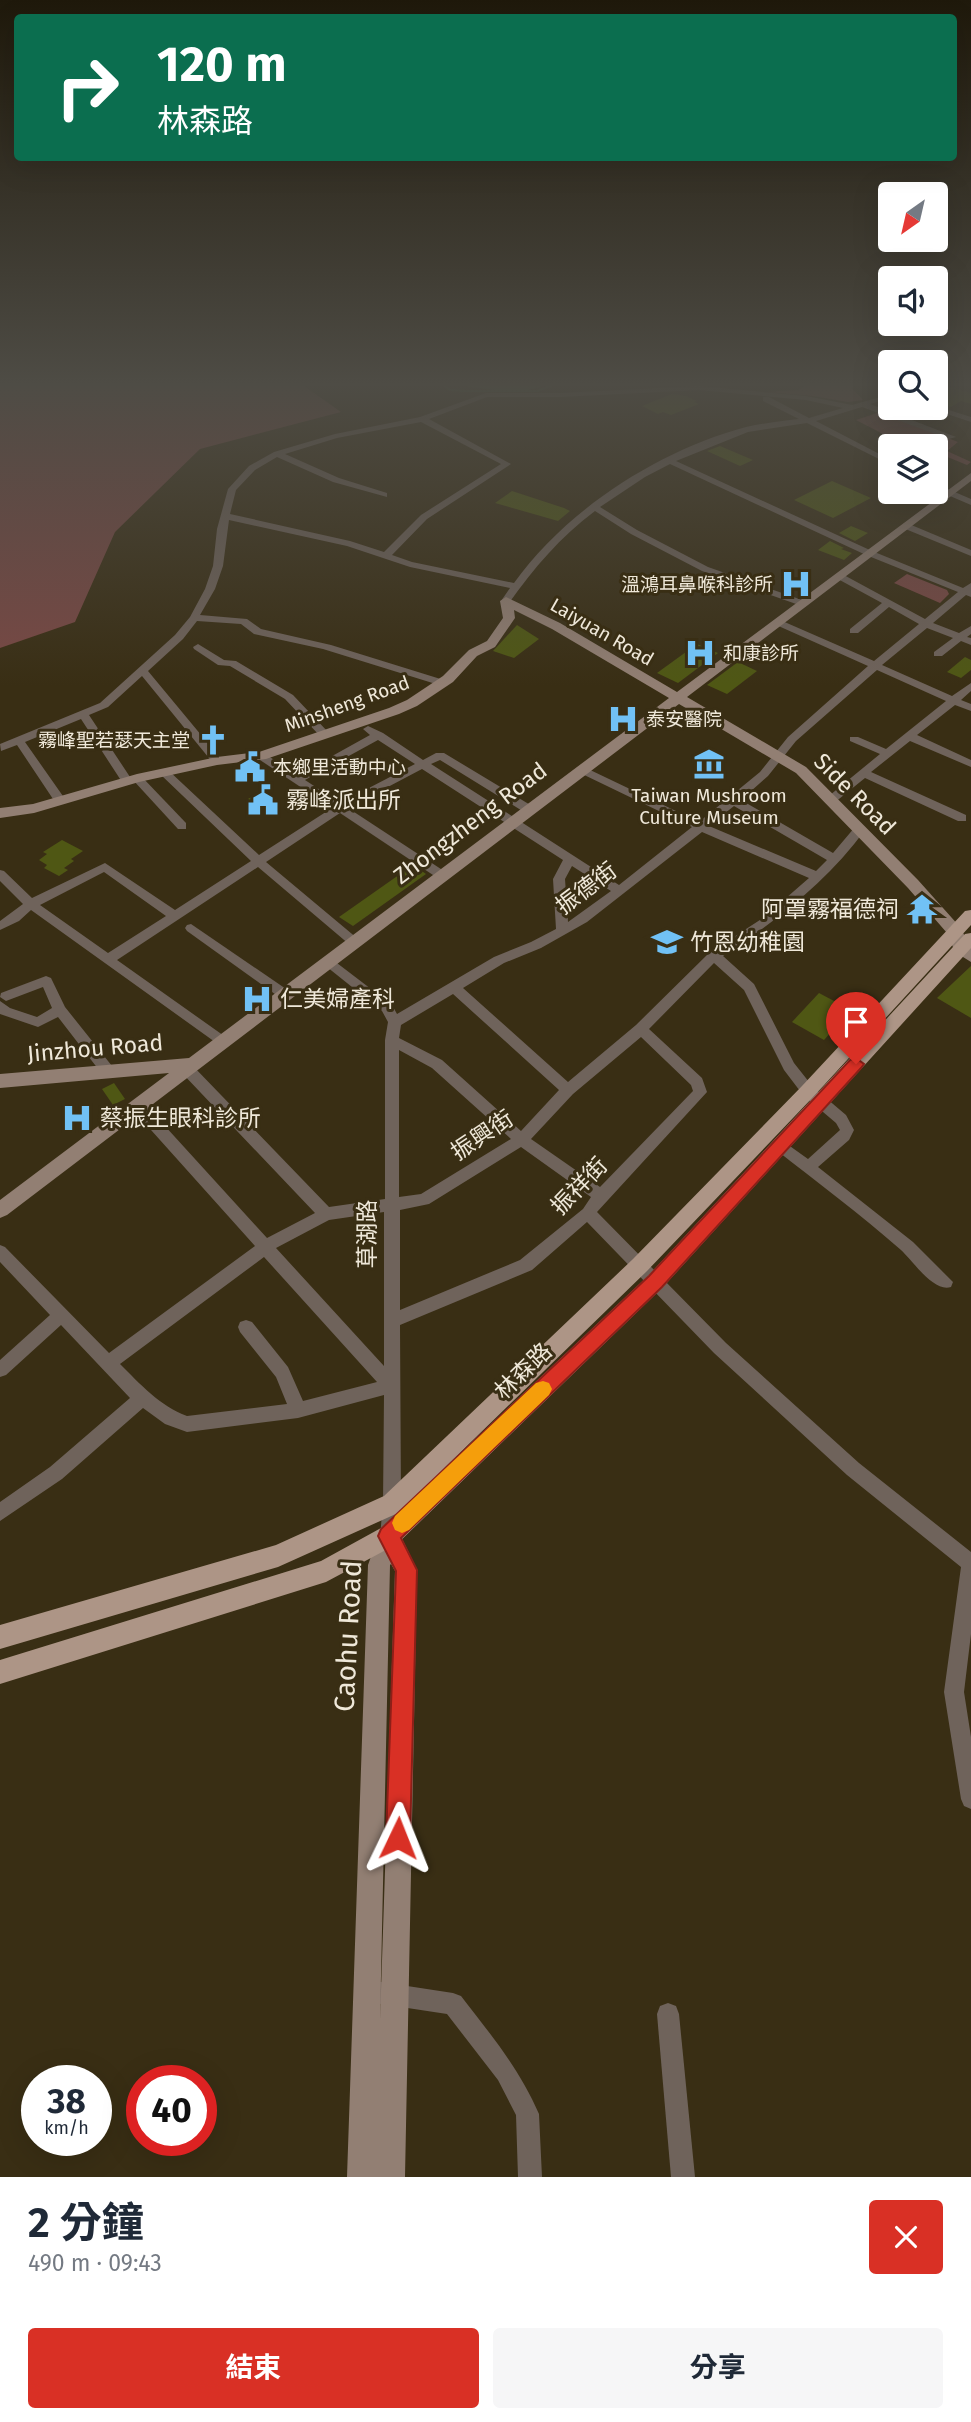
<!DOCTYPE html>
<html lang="zh-TW">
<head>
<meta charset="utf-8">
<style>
  body { margin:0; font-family:"Fira Sans","Noto Sans TC",sans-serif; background:#f6f6f7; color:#1f2937; height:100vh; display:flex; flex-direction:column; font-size:26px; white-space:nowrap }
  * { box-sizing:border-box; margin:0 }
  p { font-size:23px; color:#747a83 }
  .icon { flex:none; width:38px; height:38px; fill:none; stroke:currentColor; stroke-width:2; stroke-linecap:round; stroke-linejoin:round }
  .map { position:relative; height:2177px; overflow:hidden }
  .side { display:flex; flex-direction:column; background:#fff; flex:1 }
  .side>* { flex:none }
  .banner { position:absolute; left:14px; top:14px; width:943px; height:147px; border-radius:7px; box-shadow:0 7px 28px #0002; background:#0b6e4f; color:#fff; overflow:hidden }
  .needle { width:46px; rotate:214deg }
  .buttons { position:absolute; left:878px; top:182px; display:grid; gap:14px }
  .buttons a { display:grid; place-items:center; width:70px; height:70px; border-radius:7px; background:#fff; box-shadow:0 7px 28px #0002; font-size:35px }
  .speed { position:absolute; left:21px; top:2065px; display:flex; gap:14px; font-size:35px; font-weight:700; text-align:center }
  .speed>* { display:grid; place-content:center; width:91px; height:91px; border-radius:50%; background:#fff; box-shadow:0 7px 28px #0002; line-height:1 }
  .speed small { font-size:18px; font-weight:400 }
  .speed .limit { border:10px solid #d22; background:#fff; color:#111 }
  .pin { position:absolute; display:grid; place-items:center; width:60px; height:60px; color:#fff; margin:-72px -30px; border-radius:50% 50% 50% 0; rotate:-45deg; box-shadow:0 0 7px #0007 }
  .pin .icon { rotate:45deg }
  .me { position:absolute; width:77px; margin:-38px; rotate:2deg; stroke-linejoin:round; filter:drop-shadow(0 0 5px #0008) }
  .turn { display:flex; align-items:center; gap:24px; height:147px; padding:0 28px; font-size:32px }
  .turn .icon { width:91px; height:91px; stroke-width:2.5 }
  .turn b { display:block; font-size:49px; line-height:60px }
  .round { display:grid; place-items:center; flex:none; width:74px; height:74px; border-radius:7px; background:#f6f6f7 }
  .summary { display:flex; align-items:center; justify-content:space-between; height:119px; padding:0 28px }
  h1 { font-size:42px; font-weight:700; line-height:52px }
  .primary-button { display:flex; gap:14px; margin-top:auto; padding:14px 28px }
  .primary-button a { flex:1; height:80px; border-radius:7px; background:#d93025; color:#fff; font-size:28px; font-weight:700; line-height:80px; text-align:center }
  .primary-button a+a { background:#f6f6f7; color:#1f2937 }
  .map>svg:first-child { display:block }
</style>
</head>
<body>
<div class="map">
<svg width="971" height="2177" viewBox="0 0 971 2177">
  <rect width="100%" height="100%" fill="#392e14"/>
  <!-- green -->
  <g fill="#794844">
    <path d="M 0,381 L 297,381 L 341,412 L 200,449 L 115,532 L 75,622 L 0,648 Z"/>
    <path d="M 646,381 L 809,381 L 808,385 L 815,381 L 855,381 L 852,388 L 863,400 L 848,402 L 813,396 L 766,392 L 798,390 L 807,385 Z"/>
    <path d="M 880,412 L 958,442 L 947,451 L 971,462 L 967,465 L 945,456 L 936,459 L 936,446 L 900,446 L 881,437 L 885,435 L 856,420 Z"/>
    <path d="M 907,574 L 947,590 L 949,594 L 940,603 L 894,583 Z"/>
  </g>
  <!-- water -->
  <path fill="#367941" d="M 457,381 L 546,381 L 546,383 C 531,397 477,389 458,384 Z"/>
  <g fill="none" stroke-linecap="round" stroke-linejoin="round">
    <!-- stream -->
    <g stroke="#367941" stroke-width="2">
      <path d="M 438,381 L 450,390 L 466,391 L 537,391 L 561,382 L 611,382"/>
      <path d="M 653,382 L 702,385"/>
    </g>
  </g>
  <!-- building -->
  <g fill="#4f5714">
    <path d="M 936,383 L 971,393 L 971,404 L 961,401 L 951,407 L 936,402 Z"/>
    <path d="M 672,394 L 686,396 L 697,401 L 694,402 L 699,404 L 671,415 L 663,412 L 658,414 L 642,406 Z"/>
    <path d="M 720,446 L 753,460 L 740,466 L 707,451 Z"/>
    <path d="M 832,481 L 871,498 L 833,518 L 794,500 Z"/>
    <path d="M 512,491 L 564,508 L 570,511 L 558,521 L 495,503 Z"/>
    <path d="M 851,526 L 868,533 L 855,541 L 839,533 Z"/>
    <path d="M 830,541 L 844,548 L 841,549 L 852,553 L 844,560 L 818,550 Z"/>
    <path d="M 517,625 L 539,639 L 514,658 L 493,651 Z"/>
    <path d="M 697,644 L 718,653 L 678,683 L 657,673 Z"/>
    <path d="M 965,657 L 971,660 L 971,670 L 961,678 L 947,672 Z"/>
    <path d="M 738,662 L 757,671 L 727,694 L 707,685 Z"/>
    <path d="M 263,790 L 278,801 L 264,809 L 248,799 Z"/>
    <path d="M 62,840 L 83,851 L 71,859 L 74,861 L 64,868 L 68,870 L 59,876 L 44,868 L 47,865 L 39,860 L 47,854 L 43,852 Z"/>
    <path d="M 413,865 L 426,874 L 353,926 L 339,917 Z"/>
    <path d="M 971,966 L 971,1018 L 937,998 Z"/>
    <path d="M 819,993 L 851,1010 L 824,1040 L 792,1022 Z"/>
    <path d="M 114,1083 L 125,1099 L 113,1105 L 102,1089 Z"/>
  </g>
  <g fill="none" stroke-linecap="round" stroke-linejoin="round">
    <!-- street -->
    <g fill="#6f635b" fill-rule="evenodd">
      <path d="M 699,386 L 806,396 L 852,405 L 891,394 L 891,398 L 870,404 L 956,437 L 949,439 L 862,407 L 816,421 L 891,460 L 891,465 L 807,423 L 748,432 L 676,461 L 872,551 L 963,588 L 971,583 L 971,597 L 966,595 L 933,623 L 959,633 L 971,626 L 971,634 L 967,637 L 971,638 L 971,645 L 961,641 L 942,656 L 934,656 L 934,652 L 953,638 L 927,628 L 882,665 L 952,696 L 971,683 L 971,691 L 961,700 L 971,704 L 971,711 L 955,705 L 917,735 L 971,760 L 971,767 L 910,741 L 871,772 L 966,815 L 966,821 L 958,821 L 865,778 L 834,803 L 826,803 L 824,800 L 880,754 L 850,741 L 850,737 L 858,737 L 886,749 L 946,701 L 877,670 L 796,741 L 768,776 L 741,800 L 833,853 L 855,827 L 859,826 L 865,830 C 827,882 776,921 723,956 L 754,984 L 794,1063 L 813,1087 L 846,1115 L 854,1130 L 849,1140 L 818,1167 L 913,1242 L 953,1282 L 951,1287 C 934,1293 913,1261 901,1250 C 861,1215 817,1182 775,1149 L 773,1145 L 775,1141 L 780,1139 L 808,1159 L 840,1130 L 836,1123 L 803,1095 L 784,1070 L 744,990 L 714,963 L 649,1029 L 702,1078 L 707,1092 L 597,1212 L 726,1343 L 859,1463 L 971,1552 L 971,1634 L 964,1692 L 971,1737 L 971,1809 L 964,1806 L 961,1799 L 944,1692 L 961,1567 L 847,1475 L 714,1353 L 587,1222 L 532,1270 L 400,1325 L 401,1504 L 395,1542 L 389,1545 L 383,1542 L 380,1536 L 383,1504 L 384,1395 L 298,1418 L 187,1432 L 165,1424 L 143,1408 L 62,1479 L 0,1521 L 0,1502 L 50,1467 L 130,1398 L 61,1325 L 6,1375 L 0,1377 L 0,1360 L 50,1315 L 0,1262 L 0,1245 L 5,1247 L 109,1353 L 255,1246 L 134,1111 L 132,1107 L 134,1103 L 144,1103 L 267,1238 L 315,1213 L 182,1073 L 180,1069 L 182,1065 L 192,1065 L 329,1207 L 385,1199 L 385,1040 L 388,1022 L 382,1011 L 322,963 L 328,958 L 333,960 L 392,1005 L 397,1014 L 494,957 L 531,942 L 556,929 L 553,879 L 563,860 L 422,769 L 348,808 L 447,873 L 449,876 L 447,879 L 439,879 L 340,813 L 266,862 L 358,939 L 360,942 L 358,945 L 350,945 L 258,867 L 117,960 L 227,1038 L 229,1042 L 222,1047 L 31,910 L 19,921 L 0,930 L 0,921 L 23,904 L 0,881 L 0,870 L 4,871 L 32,898 L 105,863 L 175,910 L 251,861 L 160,774 L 160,770 L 168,770 L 259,855 L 332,808 L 257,758 L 257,754 L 265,754 L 298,775 L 370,735 L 363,729 L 368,726 L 383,733 L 423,760 L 436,753 L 444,753 L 532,806 L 532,812 L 524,812 L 440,760 L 431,764 L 619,885 L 692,827 L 578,772 L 578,768 L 586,768 L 699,822 L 760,772 L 788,737 L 868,666 L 774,624 L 774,620 L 780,620 L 874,661 L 919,624 L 889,607 L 858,633 L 850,633 L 850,629 L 882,603 L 836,578 L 836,574 L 842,574 L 925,619 L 958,592 L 866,555 L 670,464 L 645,477 L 600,507 L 637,530 L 708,567 L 805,601 L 805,605 L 799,605 L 702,571 L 631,534 L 595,511 C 560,537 534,568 509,603 L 506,604 L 501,601 L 510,588 L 410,567 L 347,546 L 229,520 L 223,566 L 215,589 L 200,615 L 247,619 L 261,629 L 331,645 L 447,681 L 447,685 L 439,685 L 323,649 L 254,634 L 241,624 L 197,621 L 183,639 L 148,671 L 221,759 L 221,763 L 213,763 L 142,676 L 108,707 L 89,715 L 132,780 L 130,782 L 122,782 L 81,719 L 25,742 L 65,799 L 63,802 L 55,802 L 17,745 L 1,751 L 0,744 L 100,703 L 175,635 L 190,617 L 205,589 L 213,566 L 217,529 L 228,489 L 249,466 L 274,452 L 335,434 L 420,417 L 486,393 L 560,393 ZM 699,390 L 806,400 L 843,408 L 809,418 L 769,397 L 763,397 L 763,401 L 799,419 C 781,421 764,423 746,427 C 659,450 566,510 514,583 L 412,562 L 392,555 L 427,519 L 511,464 L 429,419 L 487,397 L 560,397 ZM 421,422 L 501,464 L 421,515 L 384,552 L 350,541 L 230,514 L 236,490 L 255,470 L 277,457 L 333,482 L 387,497 L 387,493 L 339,478 L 285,454 L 337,438 ZM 378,740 L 415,764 L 340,803 L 305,780 ZM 734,806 L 827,860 L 816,871 L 709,826 ZM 702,832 L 809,878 L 763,918 L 709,953 L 636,1025 L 568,1082 L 463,988 L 504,963 L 541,948 L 587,922 ZM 572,866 L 611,891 L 568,922 L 565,879 ZM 104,872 L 166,916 L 108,953 L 40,905 ZM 453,994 L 559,1090 L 521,1131 L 442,1060 L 399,1038 L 401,1025 ZM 641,1037 L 691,1085 L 693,1091 L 600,1187 L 531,1139 L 573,1094 ZM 399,1050 L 432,1068 L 511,1139 L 421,1194 L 399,1197 ZM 521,1147 L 591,1197 L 583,1209 L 520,1260 L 400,1310 L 400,1210 L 429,1204 ZM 384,1212 L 384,1366 L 276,1248 L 329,1220 ZM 264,1257 L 377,1382 L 303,1401 L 288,1367 L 252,1322 L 246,1320 L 240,1322 L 238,1327 L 240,1332 L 276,1377 L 287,1404 L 187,1416 C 160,1406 140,1384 120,1364 Z"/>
      <path d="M 936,406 L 971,417 L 971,422 L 929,408 Z"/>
      <path d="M 936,484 L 971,499 L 971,505 L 936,490 Z"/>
      <path d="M 903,524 L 909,524 L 971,550 L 971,556 L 903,528 Z"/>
      <path d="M 198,644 L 224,660 L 236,661 L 293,695 L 328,732 L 328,736 L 320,736 L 285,699 L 230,666 L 218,665 L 194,649 L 193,647 Z"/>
      <path d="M 137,775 L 141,776 L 186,823 L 186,829 L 178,829 L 133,780 L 133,776 Z"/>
      <path d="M 191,924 L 289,991 L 291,994 L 289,997 L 279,997 L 187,931 L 185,928 L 187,925 Z"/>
      <path d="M 46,976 L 51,978 L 65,1007 L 112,1066 L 114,1070 L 112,1074 L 102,1074 L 58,1017 L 38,1027 L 0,1014 L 0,1001 L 10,1008 L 37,1017 L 52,1008 L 43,987 L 6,1001 L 0,997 L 1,993 Z"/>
      <path d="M 368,1980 L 453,1993 L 461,1996 C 491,2035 519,2068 539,2114 L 542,2177 L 518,2177 L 516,2115 L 498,2080 L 447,2014 L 368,2002 L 360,1999 L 357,1991 L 360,1983 Z"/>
      <path d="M 668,2003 L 676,2006 L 679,2014 L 695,2177 L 671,2177 L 657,2014 L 660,2006 Z"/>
    </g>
    <!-- secondary -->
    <g fill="#927f73" fill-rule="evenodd">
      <path d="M 971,473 L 971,481 L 687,697 L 806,767 L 918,880 L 960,927 L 971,948 L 971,962 L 955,952 L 947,933 L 908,888 L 796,773 L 679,704 L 7,1215 L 0,1218 L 0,1200 L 169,1073 L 0,1088 L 0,1074 L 189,1058 L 669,698 L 552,629 L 514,610 L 515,618 L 495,647 L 477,656 L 453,682 L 417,706 L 399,714 L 266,759 L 217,765 L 139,782 L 34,813 L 0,818 L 0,808 L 33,804 L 137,774 L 217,757 L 259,752 L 389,708 L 407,700 L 443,676 L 469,650 L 487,641 L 503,618 L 500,601 L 506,597 L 560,623 L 677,692 Z"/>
      <path d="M 389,1525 L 397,1528 L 417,1570 L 405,2177 L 347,2177 L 368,1565 L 381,1528 ZM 391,1564 L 395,1571 L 380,2021 L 390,1565 Z"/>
    </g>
    <!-- primary -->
    <path fill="#ad9586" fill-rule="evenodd" d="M 971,910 L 971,925 L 814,1096 L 647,1271 L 435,1477 L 649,1275 L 965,934 L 971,933 L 971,948 L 663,1287 L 397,1544 L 326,1582 L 0,1684 L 0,1660 L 321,1561 L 381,1528 L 398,1513 L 278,1567 L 0,1649 L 0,1625 L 276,1545 L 384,1496 L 633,1259 L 802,1086 L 965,911 Z"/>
  </g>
  <!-- sky -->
  <linearGradient id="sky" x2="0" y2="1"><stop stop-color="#1f190b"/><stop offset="0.56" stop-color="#4e4c45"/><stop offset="1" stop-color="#4e4c45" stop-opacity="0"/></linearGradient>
  <rect width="971" height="686" fill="url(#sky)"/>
  <!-- route -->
  <path fill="#d93025" stroke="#8d1f18" stroke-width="2" d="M 856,1058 L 864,1064 L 861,1068 L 662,1287 L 401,1538 L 417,1570 L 410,1838 L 406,1846 L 398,1850 L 390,1846 L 386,1838 L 396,1571 L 378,1536 L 381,1529 L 649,1276 L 850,1060 Z"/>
  <!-- slow -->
  <path fill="#f59e0b" d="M 543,1381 L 549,1383 L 552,1389 L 549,1395 L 409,1530 L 402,1533 L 395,1530 L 392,1523 L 395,1516 L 536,1383 Z"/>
  <!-- icons -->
  <defs>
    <g id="hospital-bare" transform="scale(2.415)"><path d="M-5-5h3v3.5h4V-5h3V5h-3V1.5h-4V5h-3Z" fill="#71c1f5" stroke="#392e14" stroke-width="2.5" paint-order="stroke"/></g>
    <g id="church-bare" transform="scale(2.415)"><path d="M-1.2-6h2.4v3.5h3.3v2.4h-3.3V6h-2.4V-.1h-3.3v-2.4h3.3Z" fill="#71c1f5" stroke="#392e14" stroke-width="2.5" paint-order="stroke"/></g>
    <g id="museum-bare" transform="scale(2.415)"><path d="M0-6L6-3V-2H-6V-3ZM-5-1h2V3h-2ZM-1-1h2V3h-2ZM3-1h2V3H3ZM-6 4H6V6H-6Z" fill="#71c1f5" stroke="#392e14" stroke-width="2.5" paint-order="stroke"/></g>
    <g id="civic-bare" transform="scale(2.415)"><path d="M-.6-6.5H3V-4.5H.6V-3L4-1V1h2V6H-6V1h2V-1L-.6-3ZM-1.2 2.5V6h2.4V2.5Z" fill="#71c1f5" stroke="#392e14" stroke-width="2.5" paint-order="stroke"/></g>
    <g id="temple-bare" transform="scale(2.415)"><path d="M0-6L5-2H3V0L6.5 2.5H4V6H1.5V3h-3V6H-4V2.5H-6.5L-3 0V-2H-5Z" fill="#71c1f5" stroke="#392e14" stroke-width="2.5" paint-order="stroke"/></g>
    <g id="school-bare" transform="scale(2.415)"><path d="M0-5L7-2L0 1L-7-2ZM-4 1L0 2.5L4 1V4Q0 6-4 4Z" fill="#71c1f5" stroke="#392e14" stroke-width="2.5" paint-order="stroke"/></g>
  </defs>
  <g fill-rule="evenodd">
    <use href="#hospital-bare" x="796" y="584"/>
    <use href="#hospital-bare" x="700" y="653"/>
    <use href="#hospital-bare" x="623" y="719"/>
    <use href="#church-bare" x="213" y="740"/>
    <use href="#museum-bare" x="709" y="764"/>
    <use href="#civic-bare" x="250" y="767"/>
    <use href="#civic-bare" x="263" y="800"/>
    <use href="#temple-bare" x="922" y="909"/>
    <use href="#school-bare" x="667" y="942"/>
    <use href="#hospital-bare" x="257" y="999"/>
    <use href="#hospital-bare" x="77" y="1118"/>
  </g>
  <g text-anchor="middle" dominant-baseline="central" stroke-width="6" stroke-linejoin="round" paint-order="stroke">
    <!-- far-poi labels -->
    <g font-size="19" fill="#efe8d9" stroke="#392e14" text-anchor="start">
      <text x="773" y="584" text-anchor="end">溫鴻耳鼻喉科診所</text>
      <text x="723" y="653">和康診所</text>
      <text x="646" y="719">泰安醫院</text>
      <text x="190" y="740" text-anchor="end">霧峰聖若瑟天主堂</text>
      <text x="273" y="767">本鄉里活動中心</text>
      <text x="709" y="795" text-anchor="middle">Taiwan Mushroom<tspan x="709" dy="22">Culture Museum</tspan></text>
    </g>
    <!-- far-street labels -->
    <g font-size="19" fill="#efe8d9" stroke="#392e14">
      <text transform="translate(602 632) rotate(30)">Laiyuan Road</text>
      <text transform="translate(347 704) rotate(-20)">Minsheng Road</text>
    </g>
    <!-- street labels -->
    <g font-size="23" fill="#efe8d9" stroke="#392e14">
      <text transform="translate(855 794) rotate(45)">Side Road</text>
      <text transform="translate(470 823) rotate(-37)">Zhongzheng Road</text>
      <text transform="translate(586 888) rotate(-37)">振德街</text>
      <text transform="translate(95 1048) rotate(-5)">Jinzhou Road</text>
      <text transform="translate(482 1135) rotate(-34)">振興街</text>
      <text transform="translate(579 1186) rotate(-46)">振祥街</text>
      <text transform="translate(367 1234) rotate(-90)">草湖路</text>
      <text transform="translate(523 1371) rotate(-44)">林森路</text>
    </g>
    <!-- poi labels -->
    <g font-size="23" fill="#efe8d9" stroke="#392e14" text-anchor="start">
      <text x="286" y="800">霧峰派出所</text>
      <text x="899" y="909" text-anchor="end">阿罩霧福德祠</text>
      <text x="690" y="942">竹恩幼稚園</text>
      <text x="280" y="999">仁美婦產科</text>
      <text x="100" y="1118">蔡振生眼科診所</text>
    </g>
    <!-- near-street labels -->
    <g font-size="28" fill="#efe8d9" stroke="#392e14">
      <text transform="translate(348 1636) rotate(-87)">Caohu Road</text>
    </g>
  </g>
</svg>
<div class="buttons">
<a><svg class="needle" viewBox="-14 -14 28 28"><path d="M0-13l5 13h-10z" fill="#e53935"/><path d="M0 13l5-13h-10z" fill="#747a83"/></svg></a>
<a><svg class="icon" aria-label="sound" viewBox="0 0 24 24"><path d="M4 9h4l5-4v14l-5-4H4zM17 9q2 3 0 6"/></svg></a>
<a><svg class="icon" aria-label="search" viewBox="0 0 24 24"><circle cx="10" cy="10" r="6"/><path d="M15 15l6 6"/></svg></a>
<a><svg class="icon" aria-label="layers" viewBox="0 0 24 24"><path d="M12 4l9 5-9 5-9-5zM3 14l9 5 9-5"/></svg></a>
</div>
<div class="speed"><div>38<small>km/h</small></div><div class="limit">40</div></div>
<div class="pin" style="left:856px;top:1064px;background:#d93025"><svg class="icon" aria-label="arrive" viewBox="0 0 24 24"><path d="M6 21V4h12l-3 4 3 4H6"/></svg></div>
<svg class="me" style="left:398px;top:1838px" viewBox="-20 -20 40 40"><path d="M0-17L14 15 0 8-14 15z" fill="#d93025" stroke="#fff" stroke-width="4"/></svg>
<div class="banner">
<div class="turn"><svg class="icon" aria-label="right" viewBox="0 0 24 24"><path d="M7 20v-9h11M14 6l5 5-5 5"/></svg><div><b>120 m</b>林森路</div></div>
</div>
</div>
<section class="side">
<div class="summary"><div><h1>2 分鐘</h1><p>490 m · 09:43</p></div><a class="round" style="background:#d93025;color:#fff"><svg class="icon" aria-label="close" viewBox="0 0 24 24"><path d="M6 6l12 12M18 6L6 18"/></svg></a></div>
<div class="primary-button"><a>結束</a><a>分享</a></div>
</section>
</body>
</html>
